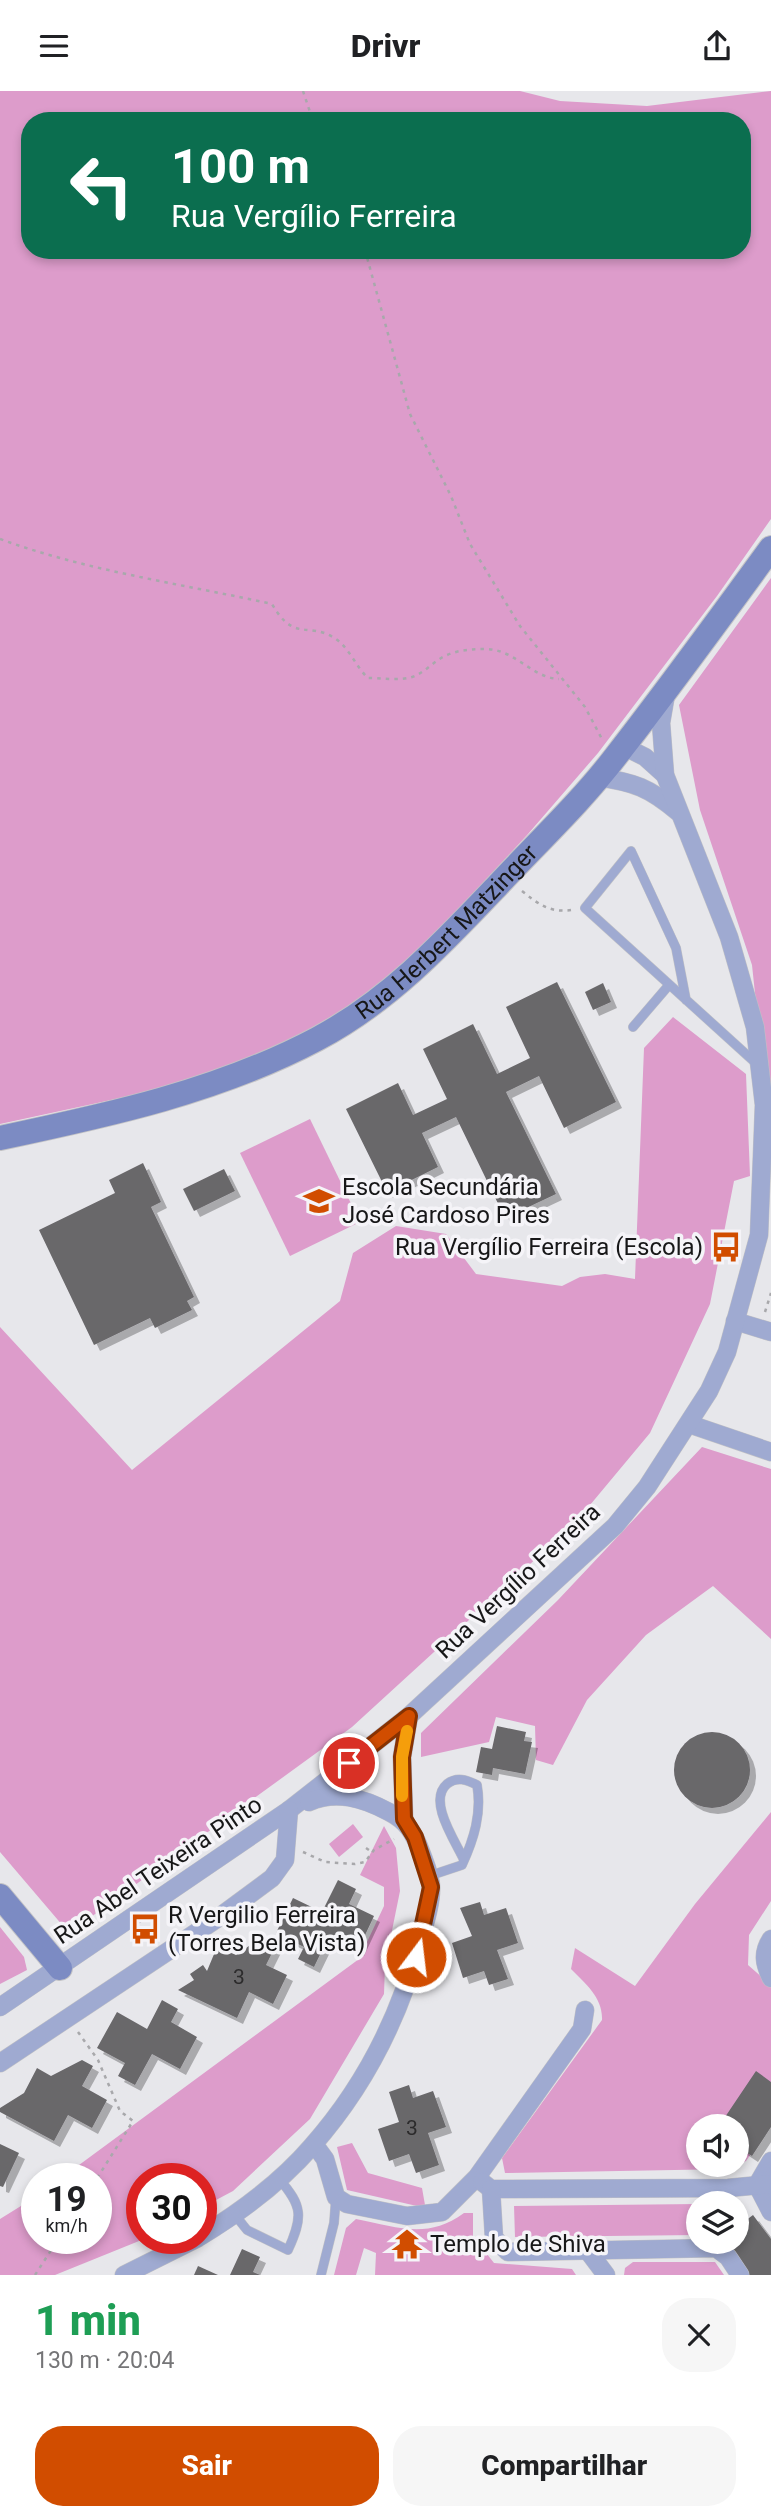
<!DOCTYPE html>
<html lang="pt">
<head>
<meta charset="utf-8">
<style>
  body { margin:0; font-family:Roboto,sans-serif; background:#f6f6f6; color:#202124; height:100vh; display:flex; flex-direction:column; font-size:26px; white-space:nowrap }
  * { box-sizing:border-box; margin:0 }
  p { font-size:23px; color:#757577 }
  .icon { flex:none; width:38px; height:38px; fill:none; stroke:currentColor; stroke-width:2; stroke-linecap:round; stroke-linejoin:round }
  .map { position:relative; height:2184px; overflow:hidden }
  .drawer { display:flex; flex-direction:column; background:#fff; flex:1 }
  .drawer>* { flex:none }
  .guide { position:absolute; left:21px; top:21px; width:730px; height:147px; border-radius:28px; box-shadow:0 4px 10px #0003; background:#0b6e4f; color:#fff; overflow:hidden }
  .tools { position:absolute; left:686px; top:2023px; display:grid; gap:14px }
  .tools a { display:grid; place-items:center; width:63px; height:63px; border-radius:50%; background:#fff; box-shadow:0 4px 10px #0003; font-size:35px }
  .speed { position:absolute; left:21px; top:2072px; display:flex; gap:14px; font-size:35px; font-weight:700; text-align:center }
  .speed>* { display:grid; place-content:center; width:91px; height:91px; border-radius:50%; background:#fff; box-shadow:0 4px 10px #0003; line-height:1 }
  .speed small { font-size:18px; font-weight:400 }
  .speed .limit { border:10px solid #d22; background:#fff; color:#111 }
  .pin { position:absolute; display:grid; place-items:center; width:60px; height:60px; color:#fff; margin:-30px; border:4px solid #fff; border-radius:50%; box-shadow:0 2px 7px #0007 }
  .me { position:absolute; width:77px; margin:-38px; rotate:15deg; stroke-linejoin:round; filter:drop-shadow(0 0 5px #0008) }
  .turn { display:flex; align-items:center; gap:24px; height:147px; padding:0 35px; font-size:32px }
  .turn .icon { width:91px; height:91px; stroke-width:2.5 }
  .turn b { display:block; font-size:49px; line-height:60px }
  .round { display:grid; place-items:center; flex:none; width:74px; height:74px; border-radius:28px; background:#f6f6f6 }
  .summary { display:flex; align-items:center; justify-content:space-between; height:119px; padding:0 35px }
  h1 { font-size:42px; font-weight:800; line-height:52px; color:#1e9e55 }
  .action { display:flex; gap:14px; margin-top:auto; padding:14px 35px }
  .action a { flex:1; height:80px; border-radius:28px; background:#d14d00; color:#fff; font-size:28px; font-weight:800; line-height:80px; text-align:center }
  .action a+a { background:#f6f6f6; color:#202124 }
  header { display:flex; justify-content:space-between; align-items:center; height:91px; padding:0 35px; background:#fff; font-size:32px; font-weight:800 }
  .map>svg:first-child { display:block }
</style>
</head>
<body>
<header><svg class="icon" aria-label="menu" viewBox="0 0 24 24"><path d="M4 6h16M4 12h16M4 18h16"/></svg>Drivr<svg class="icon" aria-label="share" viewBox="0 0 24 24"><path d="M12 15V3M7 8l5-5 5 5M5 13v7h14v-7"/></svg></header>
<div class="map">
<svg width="771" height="2184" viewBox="0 0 771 2184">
  <defs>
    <filter id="shadow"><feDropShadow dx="6" dy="6" stdDeviation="0" flood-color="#0004"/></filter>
  </defs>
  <rect width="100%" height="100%" fill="#e7e7eb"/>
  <!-- green -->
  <g fill="#dd9ccb" fill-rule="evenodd">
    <path d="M 0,0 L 520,0 L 560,10 L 647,15 L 771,0 L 771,428 L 717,505 L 598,662 L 528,743 L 423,857 L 366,905 L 296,946 L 221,980 L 139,1003 L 0,1033 ZM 30,30 L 742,30 L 742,159 L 30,159 Z"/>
    <path d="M 771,487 L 771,1053 L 752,874 L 700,719 L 679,614 Z"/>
    <path d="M 673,926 L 746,983 L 750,1085 L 734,1090 L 710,1213 L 650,1342 L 575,1432 L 352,1636 L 69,1842 L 0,1761 L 0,1236 L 132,1379 L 340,1210 L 353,1162 L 396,1135 L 446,1143 L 476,1183 L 562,1195 L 580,1186 L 605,1183 L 635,1188 L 644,957 Z"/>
    <path d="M 310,1028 L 360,1131 L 290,1165 L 240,1062 Z"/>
    <path d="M 702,1356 L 771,1378 L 771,1548 L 713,1495 L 646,1544 L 587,1609 L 553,1674 L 536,1669 L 535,1635 L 496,1626 L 489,1651 L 421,1666 L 421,1642 L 558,1509 Z"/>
    <path d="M 771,1721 L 771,1810 L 749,1844 L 748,1874 L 771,1894 L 771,2035 L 746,2070 L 730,2078 L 505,2082 L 502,2067 L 602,1929 C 603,1907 586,1893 571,1878 L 575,1857 L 635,1895 L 695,1813 ZM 698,2035 L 737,2035 L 737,2074 L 698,2074 Z"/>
    <path d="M 353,1733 L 363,1746 L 339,1766 L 329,1753 Z"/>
    <path d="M 384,1735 L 396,1757 L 400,1800 L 385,1874 L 384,1903 L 310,2028 L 233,2100 L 201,2117 L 201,2088 L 142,2088 L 144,2148 L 55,2184 L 0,2184 L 0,2128 L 37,2105 L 37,2147 L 96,2147 L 96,2088 L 60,2088 L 359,1868 L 384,1815 L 384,1796 L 360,1784 Z"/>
    <path d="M 0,1836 L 24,1866 L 27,1879 L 0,1893 Z"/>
    <path d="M 352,2052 L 368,2082 L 422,2097 L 425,2114 L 417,2115 L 347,2099 L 337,2056 Z"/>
    <path d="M 698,2113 L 698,2144 L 515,2146 L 514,2115 Z"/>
    <path d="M 464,2122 L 473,2122 L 473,2145 L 494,2172 L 572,2178 L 576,2184 L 375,2184 L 376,2162 L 364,2157 L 356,2184 L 334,2184 L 346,2137 L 356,2128 C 398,2136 427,2149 464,2122 Z"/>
    <path d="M 633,2171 L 715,2171 L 724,2184 L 624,2184 L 625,2177 Z"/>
  </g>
  <!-- building -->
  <g fill="#69676a" filter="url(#shadow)">
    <path d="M 557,891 L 616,1011 L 564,1037 L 539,985 L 506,1001 L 556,1103 L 505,1127 L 456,1026 L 422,1042 L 438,1076 L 387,1101 L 346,1018 L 398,992 L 413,1024 L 447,1008 L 423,958 L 473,933 L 497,983 L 530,967 L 506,916 Z"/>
    <path d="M 603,892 L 611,911 L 593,919 L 585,901 Z"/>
    <path d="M 143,1072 L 161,1111 L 151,1116 L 194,1206 L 187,1210 L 192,1219 L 155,1237 L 150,1227 L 94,1254 L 39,1139 L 115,1102 L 109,1089 Z"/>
    <path d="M 224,1078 L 235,1100 L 194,1120 L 183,1098 Z"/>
    <path d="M 497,1635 L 526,1641 L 524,1650 L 532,1651 L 525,1683 L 493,1677 L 492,1684 L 476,1681 L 481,1656 L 492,1658 Z"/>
    <circle cx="712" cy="1679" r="38"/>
    <path d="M 338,1789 L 356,1798 L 349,1813 L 374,1825 L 358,1859 L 329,1845 L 314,1876 L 298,1868 L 304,1856 L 276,1842 L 293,1807 L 322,1821 Z"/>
    <path d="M 480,1811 L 484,1824 L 506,1817 L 518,1852 L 497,1859 L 508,1888 L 489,1894 L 484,1880 L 463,1887 L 452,1852 L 472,1845 L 460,1817 Z"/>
    <path d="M 263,1845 L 277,1852 L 266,1874 L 287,1884 L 273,1913 L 249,1901 L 237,1927 L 178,1899 L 194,1889 L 190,1883 L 203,1874 L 207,1880 L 217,1856 L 236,1864 Z"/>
    <path d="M 162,1909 L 178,1918 L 171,1931 L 197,1946 L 180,1978 L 152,1963 L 135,1994 L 118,1985 L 125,1972 L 97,1957 L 117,1921 L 147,1938 Z"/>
    <path d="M 82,1969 L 93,1975 L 82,1995 L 107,2009 L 92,2037 L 68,2024 L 54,2050 L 0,2021 L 0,2017 L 24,2002 L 37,1977 L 51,1985 Z"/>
    <path d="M 756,1980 L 771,1991 L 771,2036 L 752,2065 L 737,2055 L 737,2035 L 719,2035 Z"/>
    <path d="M 409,1994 L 413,2007 L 433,2000 L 446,2036 L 428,2042 L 439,2074 L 416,2082 L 409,2063 L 389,2070 L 378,2038 L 399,2031 L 389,2001 Z"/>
    <path d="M 0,2053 L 19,2062 L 3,2096 L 0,2095 Z"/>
    <path d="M 753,2124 L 771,2148 L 771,2184 L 749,2184 L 726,2151 L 737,2151 L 737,2136 Z"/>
    <path d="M 242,2158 L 260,2166 L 253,2181 L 260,2184 L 230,2184 Z"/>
    <path d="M 198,2175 L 218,2184 L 194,2184 Z"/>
  </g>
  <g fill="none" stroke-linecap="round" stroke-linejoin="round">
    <!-- lane casing -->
    <g stroke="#c2c2c5" stroke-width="10">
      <g id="lane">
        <path d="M 686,909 L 676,857 L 631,760 L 585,817 L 758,974"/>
        <path d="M 633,936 L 669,894"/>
        <path d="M 429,1785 L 462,1774 C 474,1748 482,1722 477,1694 C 467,1689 457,1685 447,1693 C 427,1710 456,1751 464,1769"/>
        <path d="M 235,2124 L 247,2139 L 288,2159 C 303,2126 303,2115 279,2088"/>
        <path d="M 321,2184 L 334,2132 L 336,2106"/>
      </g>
    </g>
    <!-- street casing -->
    <g stroke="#c2c2c5" stroke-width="19">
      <g id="street">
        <path d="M 623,655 L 645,666 L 665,684"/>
        <path d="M 597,686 C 634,691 650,697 678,721"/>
        <path d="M 735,1230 L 771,1241"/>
        <path d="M 689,1333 L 771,1361"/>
        <path d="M 404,1728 L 402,1666 L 409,1625"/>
        <path d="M 771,1848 C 762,1862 764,1872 771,1887"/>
        <path d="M 0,1916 L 289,1719 L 409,1625 L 615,1435 L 647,1396 L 709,1300 L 727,1261 L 759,1144 L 764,1014 L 755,936 L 729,846 L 665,684 L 661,632 L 666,603"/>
        <path d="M 0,1972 L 218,1827 L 272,1787 L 285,1769 L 289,1719"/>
        <path d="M 314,2053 L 325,2068 L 336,2106 L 347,2113 L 407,2125 L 442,2121 L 477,2086 L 582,1938 L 585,1919"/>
        <path d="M 771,2070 L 757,2094 L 771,2121"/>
        <path d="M 482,2091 L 491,2098 L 728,2097 L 771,2093"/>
        <path d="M 491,2098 L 494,2147 L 508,2161 L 716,2157 L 728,2166 L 740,2184"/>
        <path d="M 201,2145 C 242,2120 281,2091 312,2055 C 365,1995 400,1925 420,1849 C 425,1832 431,1814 431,1797 C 431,1785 425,1772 421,1761 C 414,1742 407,1730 389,1721 C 363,1707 336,1699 309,1711"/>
        <path d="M 588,2160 L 606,2184"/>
        <path d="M 124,2184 L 198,2147"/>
      </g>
    </g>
    <!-- secondary casing -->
    <g stroke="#c2c2c5" stroke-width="26">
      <g id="secondary">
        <path id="s1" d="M 0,1047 C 109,1024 219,1000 317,948 C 389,910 443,852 498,794 C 537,752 581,711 616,665 C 669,597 720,527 771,457"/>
        <path d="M 0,1805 L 60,1877"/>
      </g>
    </g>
    <!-- path -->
    <g stroke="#a8a8ab" stroke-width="2.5" stroke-dasharray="3.5 5" stroke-linecap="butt">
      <path d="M 303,0 L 313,30"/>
      <path d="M 365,159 L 410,323 L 451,405 L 470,453 L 520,535 L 585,616 L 603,650"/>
      <path d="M 0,448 C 88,480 182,493 272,513 C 295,553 308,529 336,548 C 350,558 356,576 368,587 C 381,587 399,590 412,586 C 424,582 432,572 443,566 C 456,559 471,558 485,558 C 515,558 532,587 559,588"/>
      <path d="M 522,800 C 538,813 550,822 571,819"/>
      <path d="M 765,1221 L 771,1202"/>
      <path d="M 366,1757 L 372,1761"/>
      <path d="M 303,1761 L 325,1771 L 355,1773 L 365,1771 L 374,1759 L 394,1748"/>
      <path d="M 78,1941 L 98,1969 L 120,2020 L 133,2030 L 96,2089"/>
      <path d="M 35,2184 L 59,2147"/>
    </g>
    <!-- lane -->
    <use href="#lane" stroke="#9faad1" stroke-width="9"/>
    <!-- street -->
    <use href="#street" stroke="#9faad1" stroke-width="18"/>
    <!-- secondary -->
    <use href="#secondary" stroke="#7c8bc3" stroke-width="24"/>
  </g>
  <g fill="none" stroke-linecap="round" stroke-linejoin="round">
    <!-- route casing -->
    <g stroke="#883200" stroke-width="18">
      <path id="route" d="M 349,1672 L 409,1625 L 402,1666 L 404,1728 L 415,1746 L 431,1796 L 416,1866"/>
    </g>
    <!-- route -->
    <use href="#route" stroke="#d14d00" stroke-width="12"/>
    <!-- slow -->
    <path stroke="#f59e0b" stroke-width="12" d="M 402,1705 L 402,1666 L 407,1640"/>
  </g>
  <!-- icons -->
  <defs>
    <g id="school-bare" transform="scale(2.415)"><path d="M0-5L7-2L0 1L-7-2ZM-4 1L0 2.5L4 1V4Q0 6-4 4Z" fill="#d14d00" stroke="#f5f4f8" stroke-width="2.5" paint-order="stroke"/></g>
    <g id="bus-bare" transform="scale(2.415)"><path d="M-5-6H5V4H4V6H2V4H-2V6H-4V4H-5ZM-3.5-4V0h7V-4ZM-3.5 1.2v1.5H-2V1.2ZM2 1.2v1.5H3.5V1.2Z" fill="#d14d00" stroke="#f5f4f8" stroke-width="2.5" paint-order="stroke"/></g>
    <g id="temple-bare" transform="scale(2.415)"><path d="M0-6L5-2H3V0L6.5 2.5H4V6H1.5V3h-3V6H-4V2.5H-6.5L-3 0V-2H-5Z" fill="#d14d00" stroke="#f5f4f8" stroke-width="2.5" paint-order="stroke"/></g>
  </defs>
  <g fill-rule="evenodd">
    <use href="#school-bare" x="319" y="1110"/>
    <use href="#bus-bare" x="726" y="1156"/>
    <use href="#bus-bare" x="145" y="1838"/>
    <use href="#temple-bare" x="407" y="2153"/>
  </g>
  <g text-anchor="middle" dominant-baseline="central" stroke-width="7" stroke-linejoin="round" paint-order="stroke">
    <!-- number labels -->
    <g font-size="21" fill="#2c2b2c">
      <text x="239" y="1886">3</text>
      <text x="412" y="2037">3</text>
    </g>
    <!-- street labels -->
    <g font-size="24" fill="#171718" stroke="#f5f4f8">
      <text stroke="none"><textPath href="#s1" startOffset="502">Rua Herbert Matzinger</textPath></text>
      <text transform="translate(518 1490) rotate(-43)">Rua Vergílio Ferreira</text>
      <text transform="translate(158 1779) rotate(-34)">Rua Abel Teixeira Pinto</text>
    </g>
    <!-- poi labels -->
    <g font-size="24" fill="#171718" stroke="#f5f4f8" text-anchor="start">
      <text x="342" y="1096">Escola Secundária<tspan x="342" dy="28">José Cardoso Pires</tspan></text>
      <text x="703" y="1156" text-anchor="end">Rua Vergílio Ferreira (Escola)</text>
      <text x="168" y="1824">R Vergilio Ferreira<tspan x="168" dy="28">(Torres Bela Vista)</tspan></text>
      <text x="430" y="2153">Templo de Shiva</text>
    </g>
  </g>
</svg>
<div class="tools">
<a><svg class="icon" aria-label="sound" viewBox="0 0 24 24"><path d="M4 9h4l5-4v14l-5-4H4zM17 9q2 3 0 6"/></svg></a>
<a><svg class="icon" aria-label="layers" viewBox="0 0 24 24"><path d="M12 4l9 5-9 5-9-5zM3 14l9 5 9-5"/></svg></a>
</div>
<div class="speed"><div>19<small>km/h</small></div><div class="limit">30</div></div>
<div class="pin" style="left:349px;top:1672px;background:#d93025"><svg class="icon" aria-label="arrive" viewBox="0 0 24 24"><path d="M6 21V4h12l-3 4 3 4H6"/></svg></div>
<svg class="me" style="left:416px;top:1866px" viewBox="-20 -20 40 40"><circle r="17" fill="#d14d00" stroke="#fff" stroke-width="3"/><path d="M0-11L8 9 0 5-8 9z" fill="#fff"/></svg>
<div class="guide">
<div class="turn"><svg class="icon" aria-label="left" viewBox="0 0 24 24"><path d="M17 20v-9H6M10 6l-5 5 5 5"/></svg><div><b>100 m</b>Rua Vergílio Ferreira</div></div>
</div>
</div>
<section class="drawer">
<div class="summary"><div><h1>1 min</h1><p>130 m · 20:04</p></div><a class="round"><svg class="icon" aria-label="close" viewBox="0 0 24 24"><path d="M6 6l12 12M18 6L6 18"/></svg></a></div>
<div class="action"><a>Sair</a><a>Compartilhar</a></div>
</section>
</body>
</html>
